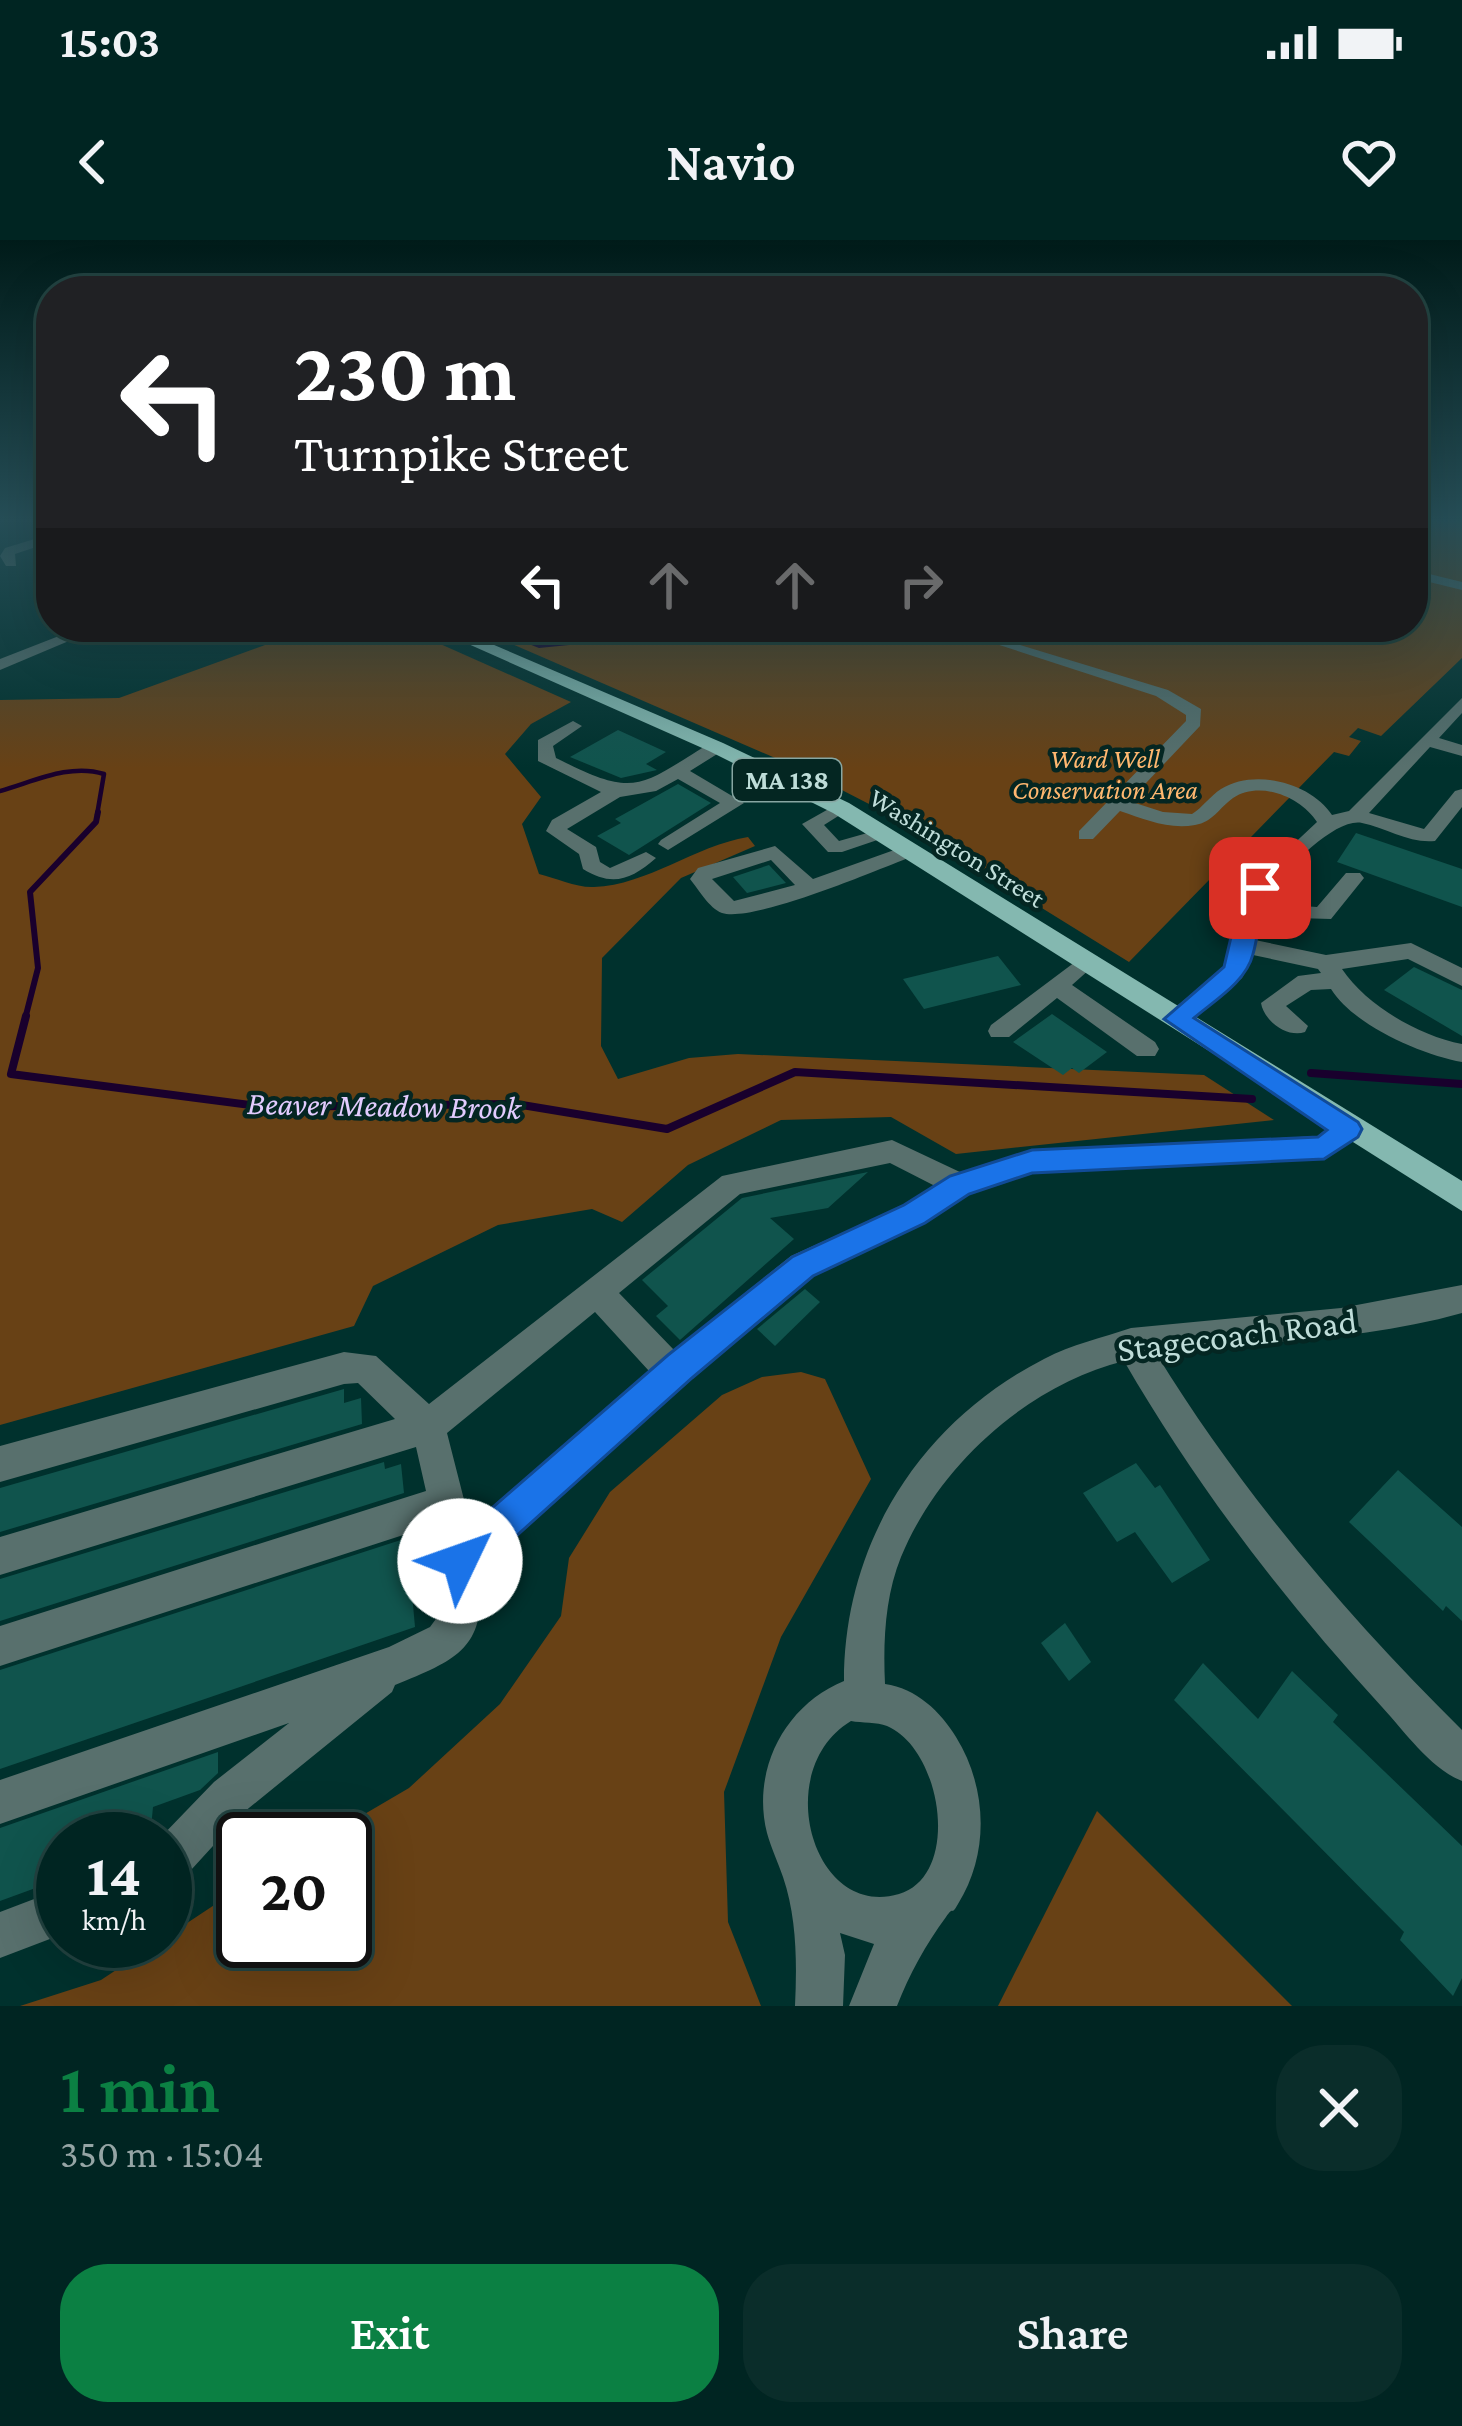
<!DOCTYPE html>
<html lang="en">
<head>
<meta charset="utf-8">
<style>
  body { margin:0; font-family:"Crimson Pro",serif; background:#0a2d2a; color:#f1f3f6; height:100vh; display:flex; flex-direction:column; font-size:45px; white-space:nowrap }
  * { box-sizing:border-box; margin:0 }
  p { font-size:39px; color:#95a5a5 }
  .icon { flex:none; width:66px; height:66px; fill:none; stroke:currentColor; stroke-width:2; stroke-linecap:round; stroke-linejoin:round }
  .map { position:relative; height:1766px; overflow:hidden }
  .details { display:flex; flex-direction:column; background:#002522; flex:1 }
  .details>* { flex:none }
  .banner { position:absolute; left:36px; top:36px; width:1392px; height:366px; border-radius:48px; box-shadow:0 12px 48px #0002,0 0 0 3px #224240; background:#202124; color:#fff; overflow:hidden }
  .speed { position:absolute; left:36px; top:1572px; display:flex; gap:24px; font-size:60px; font-weight:700; text-align:center }
  .speed>* { display:grid; place-content:center; width:156px; height:156px; border-radius:50%; background:#002522; box-shadow:0 12px 48px #0002,0 0 0 3px #224240; line-height:1 }
  .speed small { font-size:30px; font-weight:400 }
  .speed .limit { border:6px solid #111; border-radius:18px; background:#fff; color:#111 }
  .pin { position:absolute; display:grid; place-items:center; width:102px; height:102px; color:#fff; margin:-51px; border-radius:24px; box-shadow:0 6px 18px #0006 }
  .me { position:absolute; width:132px; margin:-66px; rotate:48deg; stroke-linejoin:round; filter:drop-shadow(0 0 9px #0008) }
  .turn { display:flex; align-items:center; gap:42px; height:252px; padding:0 60px; font-size:54px }
  .turn .icon { width:156px; height:156px; stroke-width:2.5 }
  .turn b { display:block; font-size:84px; line-height:102px }
  .lanes { display:flex; align-items:center; height:114px; padding:0 60px; background:#0003; justify-content:center; gap:60px; direction:ltr }
  .lanes .off { opacity:.35 }
  .round { display:grid; place-items:center; flex:none; width:126px; height:126px; border-radius:48px; background:#0a2d2a }
  .overview { display:flex; align-items:center; justify-content:space-between; height:204px; padding:0 60px }
  h1 { font-size:72px; font-weight:600; line-height:90px; color:#0b8043 }
  .action { display:flex; gap:24px; margin-top:auto; padding:24px 60px }
  .action a { flex:1; height:138px; border-radius:48px; background:#0b8043; color:#fff; font-size:48px; font-weight:600; line-height:138px; text-align:center }
  .action a+a { background:#0a2d2a; color:#f1f3f6 }
  .status { display:flex; justify-content:space-between; align-items:center; height:84px; padding:0 60px; background:#002522; direction:ltr }
  .status svg { height:33px; fill:currentColor }
  header { display:flex; justify-content:space-between; align-items:center; height:156px; padding:0 60px; background:#002522; font-size:54px; font-weight:600 }
  .map>svg:first-child { display:block }
</style>
</head>
<body>
<div class="status"><b>15:03</b><svg viewBox="0 0 49 12"><path d="M0 12V9h3v3zM5 12V6h3v6zM10 12V3h3v9zM15 12V0h3v12zM26 1h20v11H26zM47 4h2v5h-2z"/></svg></div>
<header><svg class="icon" aria-label="back" viewBox="0 0 24 24"><path d="M15 5l-7 7 7 7"/></svg>Navio<svg class="icon" aria-label="heart" viewBox="0 0 24 24"><path d="M12 20l-8-8c-3-5 5-10 8-4 3-6 11-1 8 4z"/></svg></header>
<div class="map">
<svg width="1462" height="1766" viewBox="0 0 1462 1766">
  <rect width="100%" height="100%" fill="#00312d"/>
  <!-- green -->
  <g fill="#684115">
    <path d="M 1413,281 L 1462,281 L 1462,418 L 1381,496 L 1358,488 L 1349,497 L 1361,501 L 1349,516 L 1334,512 L 1129,722 L 900,580 L 805,531 L 473,387 L 1413,387 Z"/>
    <path d="M 315,387 L 402,387 L 571,462 L 531,484 L 505,514 L 541,557 L 522,584 L 539,634 C 556,638 577,648 594,647 C 648,645 694,606 748,597 L 755,606 L 681,638 L 602,718 L 601,806 L 618,839 L 689,818 L 738,814 L 1204,835 L 1274,880 L 956,914 L 891,877 L 781,880 L 688,925 L 622,982 L 592,969 L 498,985 L 373,1046 L 354,1086 L 0,1185 L 0,460 L 119,458 Z"/>
    <path d="M 801,1132 L 825,1139 L 871,1239 L 781,1397 L 724,1552 L 728,1682 L 761,1766 L 20,1766 L 101,1740 L 243,1646 L 243,1701 L 345,1701 L 345,1599 L 322,1599 L 409,1548 L 500,1464 L 561,1376 L 569,1318 L 610,1252 L 722,1155 L 762,1137 Z"/>
    <path d="M 1097,1571 L 1292,1766 L 998,1766 Z"/>
  </g>
  <!-- water -->
  <path fill="#19002d" d="M 486,387 L 590,387 L 590,389 L 579,404 L 539,408 Z"/>
  <g fill="none" stroke-linecap="round" stroke-linejoin="round">
    <!-- stream-far2 -->
    <path stroke="#19002d" stroke-width="4.5" d="M 0,551 C 33,542 69,523 104,534 L 97,575"/>
    <!-- stream-far1 -->
    <path stroke="#19002d" stroke-width="6" d="M 25,779 L 38,728 L 30,652 L 96,582 L 98,572"/>
    <!-- stream -->
    <g stroke="#19002d" stroke-width="8">
      <path d="M 26,776 L 11,834 L 266,867 L 516,864 L 667,889 L 795,832 L 1252,859"/>
      <path d="M 1311,833 L 1462,844"/>
    </g>
  </g>
  <!-- building -->
  <g fill="#10544d">
    <path d="M 618,490 L 666,512 L 646,524 L 657,530 L 621,538 L 570,517 Z"/>
    <path d="M 678,544 L 711,563 L 629,615 L 597,596 L 621,583 L 615,579 Z"/>
    <path d="M 1356,593 L 1462,629 L 1462,667 L 1337,622 Z"/>
    <path d="M 769,625 L 786,643 L 747,653 L 733,637 Z"/>
    <path d="M 998,716 L 1021,745 L 924,769 L 903,739 Z"/>
    <path d="M 1414,727 L 1462,750 L 1462,796 L 1384,750 Z"/>
    <path d="M 1052,774 L 1107,812 L 1079,833 L 1072,828 L 1063,835 L 1013,802 Z"/>
    <path d="M 868,932 L 828,968 L 770,978 L 794,999 L 680,1100 L 656,1076 L 668,1066 L 642,1040 L 742,958 Z"/>
    <path d="M 805,1049 L 820,1062 L 775,1106 L 757,1089 Z"/>
    <path d="M 344,1149 L 344,1163 L 361,1158 L 362,1184 L 0,1292 L 0,1248 Z"/>
    <path d="M 384,1222 L 385,1229 L 401,1224 L 404,1253 L 0,1381 L 0,1339 Z"/>
    <path d="M 1136,1223 L 1155,1248 L 1160,1245 L 1210,1320 L 1172,1343 L 1135,1292 L 1117,1302 L 1083,1253 Z"/>
    <path d="M 1398,1230 L 1462,1287 L 1462,1381 L 1446,1366 L 1443,1371 L 1349,1282 Z"/>
    <path d="M 407,1298 L 415,1387 L 0,1529 L 0,1430 Z"/>
    <path d="M 1065,1383 L 1091,1422 L 1069,1441 L 1041,1403 Z"/>
    <path d="M 1203,1423 L 1258,1479 L 1292,1431 L 1338,1475 L 1333,1482 L 1462,1606 L 1462,1738 L 1453,1756 L 1400,1700 L 1404,1692 L 1174,1460 Z"/>
    <path d="M 218,1512 L 218,1533 L 200,1550 L 153,1567 L 150,1599 L 63,1599 L 63,1638 L 0,1661 L 0,1588 Z"/>
  </g>
  <g fill="none" stroke-linecap="round" stroke-linejoin="round">
    <!-- minor -->
    <g fill="#58706d" fill-rule="evenodd">
      <path d="M 51,294 L 51,302 L 15,314 L 16,326 L 6,326 L 0,316 L 5,308 Z"/>
      <path d="M 1413,330 L 1462,342 L 1462,350 L 1413,338 Z"/>
      <path d="M 82,387 L 102,387 L 0,430 L 0,419 Z"/>
      <path d="M 987,395 L 1168,450 L 1201,469 L 1200,486 L 1129,561 L 1163,572 L 1192,574 C 1203,567 1210,556 1221,549 C 1255,528 1311,543 1332,575 L 1349,571 L 1462,458 L 1462,473 L 1439,498 L 1462,505 L 1462,516 L 1430,507 L 1369,573 L 1424,589 L 1455,551 L 1462,549 L 1462,567 L 1435,601 C 1411,604 1386,588 1362,583 C 1333,577 1276,639 1261,663 L 1317,667 L 1346,633 L 1360,633 L 1364,638 L 1331,679 L 1259,677 L 1255,700 L 1326,715 L 1411,703 L 1462,728 L 1462,746 L 1408,719 L 1342,729 C 1366,765 1419,796 1462,804 L 1462,822 C 1422,815 1353,785 1331,749 L 1311,750 L 1286,766 L 1308,786 L 1305,792 C 1287,798 1264,781 1261,763 L 1298,736 L 1321,733 L 1318,729 L 1253,715 L 1242,738 L 1186,785 L 1168,785 L 1165,779 L 1168,773 L 1224,728 L 1239,663 L 1252,643 L 1317,582 C 1301,557 1260,540 1233,558 C 1219,568 1213,582 1195,585 C 1169,590 1144,579 1120,571 L 1093,599 L 1079,599 L 1079,591 L 1186,481 L 1186,475 L 1156,456 L 987,401 Z"/>
      <path d="M 573,481 L 582,486 L 553,506 L 556,518 C 635,558 638,548 710,503 L 722,503 L 722,511 L 690,531 L 744,563 L 668,610 L 658,604 L 661,600 L 720,563 L 678,539 L 656,551 L 620,557 L 567,589 L 596,607 L 600,622 L 610,628 L 646,612 L 656,618 C 631,640 612,647 583,629 L 579,614 L 546,591 L 552,580 L 601,552 L 538,521 L 538,500 Z"/>
      <path d="M 841,562 L 851,568 L 824,585 L 839,601 L 885,588 L 895,594 L 842,612 L 828,612 L 802,584 Z"/>
      <path d="M 911,604 L 921,610 L 918,614 C 882,628 754,683 722,673 C 709,668 699,650 690,639 L 698,628 L 775,606 L 813,639 ZM 771,620 L 795,645 L 734,661 L 712,639 Z"/>
      <path d="M 1087,713 L 1099,721 L 1072,745 L 1155,802 L 1159,809 L 1155,816 L 1137,816 L 1057,758 L 1009,797 L 991,797 L 988,791 L 991,785 Z"/>
      <path d="M 1348,878 L 1358,881 L 1362,889 L 1358,897 L 1324,918 L 1032,933 L 969,954 L 924,983 L 813,1036 L 684,1143 L 480,1329 C 486,1406 464,1417 395,1445 L 392,1452 L 244,1572 L 181,1641 L 165,1648 L 165,1599 L 159,1599 L 214,1542 L 289,1483 L 0,1584 L 0,1540 L 389,1407 L 430,1387 L 444,1368 L 434,1285 L 0,1426 L 0,1386 L 426,1251 L 416,1207 L 0,1335 L 0,1297 L 395,1179 L 358,1143 L 344,1144 L 0,1242 L 0,1206 L 344,1112 L 376,1116 L 429,1164 L 722,936 L 892,900 L 962,933 L 1032,911 L 1318,896 ZM 890,923 L 935,946 L 904,965 L 791,1016 L 674,1110 L 619,1053 L 740,954 ZM 595,1072 L 649,1131 L 471,1287 L 447,1193 Z"/>
      <path d="M 1462,1045 L 1462,1073 C 1362,1101 1259,1101 1157,1115 C 1242,1253 1347,1376 1462,1490 L 1462,1541 C 1430,1528 1405,1492 1382,1467 C 1284,1360 1197,1247 1124,1121 C 1028,1145 939,1225 901,1317 C 885,1356 883,1402 885,1444 C 916,1448 941,1472 956,1497 C 987,1547 990,1613 958,1664 C 950,1678 955,1664 946,1677 C 926,1704 909,1735 897,1766 L 849,1766 L 874,1704 L 840,1693 L 845,1715 L 843,1766 L 795,1766 C 797,1724 797,1678 783,1637 C 778,1622 771,1608 767,1593 C 751,1530 785,1465 844,1441 C 844,1302 921,1182 1044,1119 C 1072,1104 1102,1098 1131,1088 L 1341,1068 ZM 851,1481 C 862,1483 877,1482 887,1486 C 942,1509 962,1635 899,1654 C 813,1680 770,1530 851,1481 Z"/>
      <path d="M 63,1648 L 63,1694 L 0,1718 L 0,1672 Z"/>
    </g>
    <!-- major -->
    <path fill="#84b8b0" fill-rule="evenodd" d="M 430,387 L 452,387 L 723,503 L 849,563 L 1462,941 L 1462,971 L 833,573 L 709,511 Z"/>
  </g>
  <!-- sky -->
  <linearGradient id="sky" x2="0" y2="1"><stop stop-color="#001b19"/><stop offset="0.53" stop-color="#264e57"/><stop offset="1" stop-color="#264e57" stop-opacity="0"/></linearGradient>
  <rect width="1462" height="528" fill="url(#sky)"/>
  <!-- route -->
  <path fill="#1a73e8" stroke="#114b97" stroke-width="3" d="M 1260,641 L 1271,648 C 1258,669 1260,690 1253,714 C 1246,742 1215,760 1194,778 L 1358,882 L 1362,889 L 1358,897 L 1324,919 L 1032,933 L 969,954 L 925,983 L 813,1036 L 692,1138 L 474,1334 L 460,1340 L 447,1334 L 441,1321 L 447,1307 L 668,1115 L 792,1017 L 904,965 L 950,936 L 1032,910 L 1318,897 L 1327,890 L 1164,779 L 1224,727 L 1239,663 L 1253,643 Z"/>
  <g text-anchor="middle" dominant-baseline="central" stroke-width="9" stroke-linejoin="round" paint-order="stroke">
    <!-- far-park labels -->
    <g font-size="27" font-style="italic" fill="#ffb870" stroke="#042622">
      <text x="1105" y="519">Ward Well<tspan x="1105" dy="31">Conservation Area</tspan></text>
    </g>
    <!-- shield labels -->
    <rect fill="#042622" stroke="#87a6a2" stroke-width="3" x="733" y="519" width="108" height="42" rx="9"/>
    <g font-size="27" font-weight="bold" fill="#bfddd9">
      <text x="787" y="540">MA 138</text>
    </g>
    <!-- far-street labels -->
    <g font-size="27" fill="#bfddd9" stroke="#042622">
      <text transform="translate(957 608) rotate(32)">Washington Street</text>
    </g>
    <!-- water labels -->
    <g font-size="33" font-style="italic" fill="#e3ccff" stroke="#042622">
      <text transform="translate(384 865) rotate(1)">Beaver Meadow Brook</text>
    </g>
    <!-- near-street labels -->
    <g font-size="36" fill="#bfddd9" stroke="#042622">
      <text transform="translate(1237 1095) rotate(-7)">Stagecoach Road</text>
    </g>
  </g>
</svg>
<div class="speed"><div>14<small>km/h</small></div><div class="limit">20</div></div>
<div class="pin" style="left:1260px;top:648px;background:#d93025"><svg class="icon" aria-label="arrive" viewBox="0 0 24 24"><path d="M6 21V4h12l-3 4 3 4H6"/></svg></div>
<svg class="me" style="left:460px;top:1321px" viewBox="-20 -20 40 40"><circle r="19" fill="#fff"/><path d="M0-13L10 11 0 6-10 11z" fill="#1a73e8"/></svg>
<div class="banner">
<div class="turn"><svg class="icon" aria-label="left" viewBox="0 0 24 24"><path d="M17 20v-9H6M10 6l-5 5 5 5"/></svg><div><b>230 m</b>Turnpike Street</div></div>
<div class="lanes"><svg class="icon" aria-label="left" viewBox="0 0 24 24"><path d="M17 20v-9H6M10 6l-5 5 5 5"/></svg><svg class="icon off" aria-label="ahead" viewBox="0 0 24 24"><path d="M12 20V5M6 11l6-6 6 6"/></svg><svg class="icon off" aria-label="ahead" viewBox="0 0 24 24"><path d="M12 20V5M6 11l6-6 6 6"/></svg><svg class="icon off" aria-label="right" viewBox="0 0 24 24"><path d="M7 20v-9h11M14 6l5 5-5 5"/></svg></div>
</div>
</div>
<section class="details">
<div class="overview"><div><h1>1 min</h1><p>350 m · 15:04</p></div><a class="round"><svg class="icon" aria-label="close" viewBox="0 0 24 24"><path d="M6 6l12 12M18 6L6 18"/></svg></a></div>
<div class="action"><a>Exit</a><a>Share</a></div>
</section>
</body>
</html>
